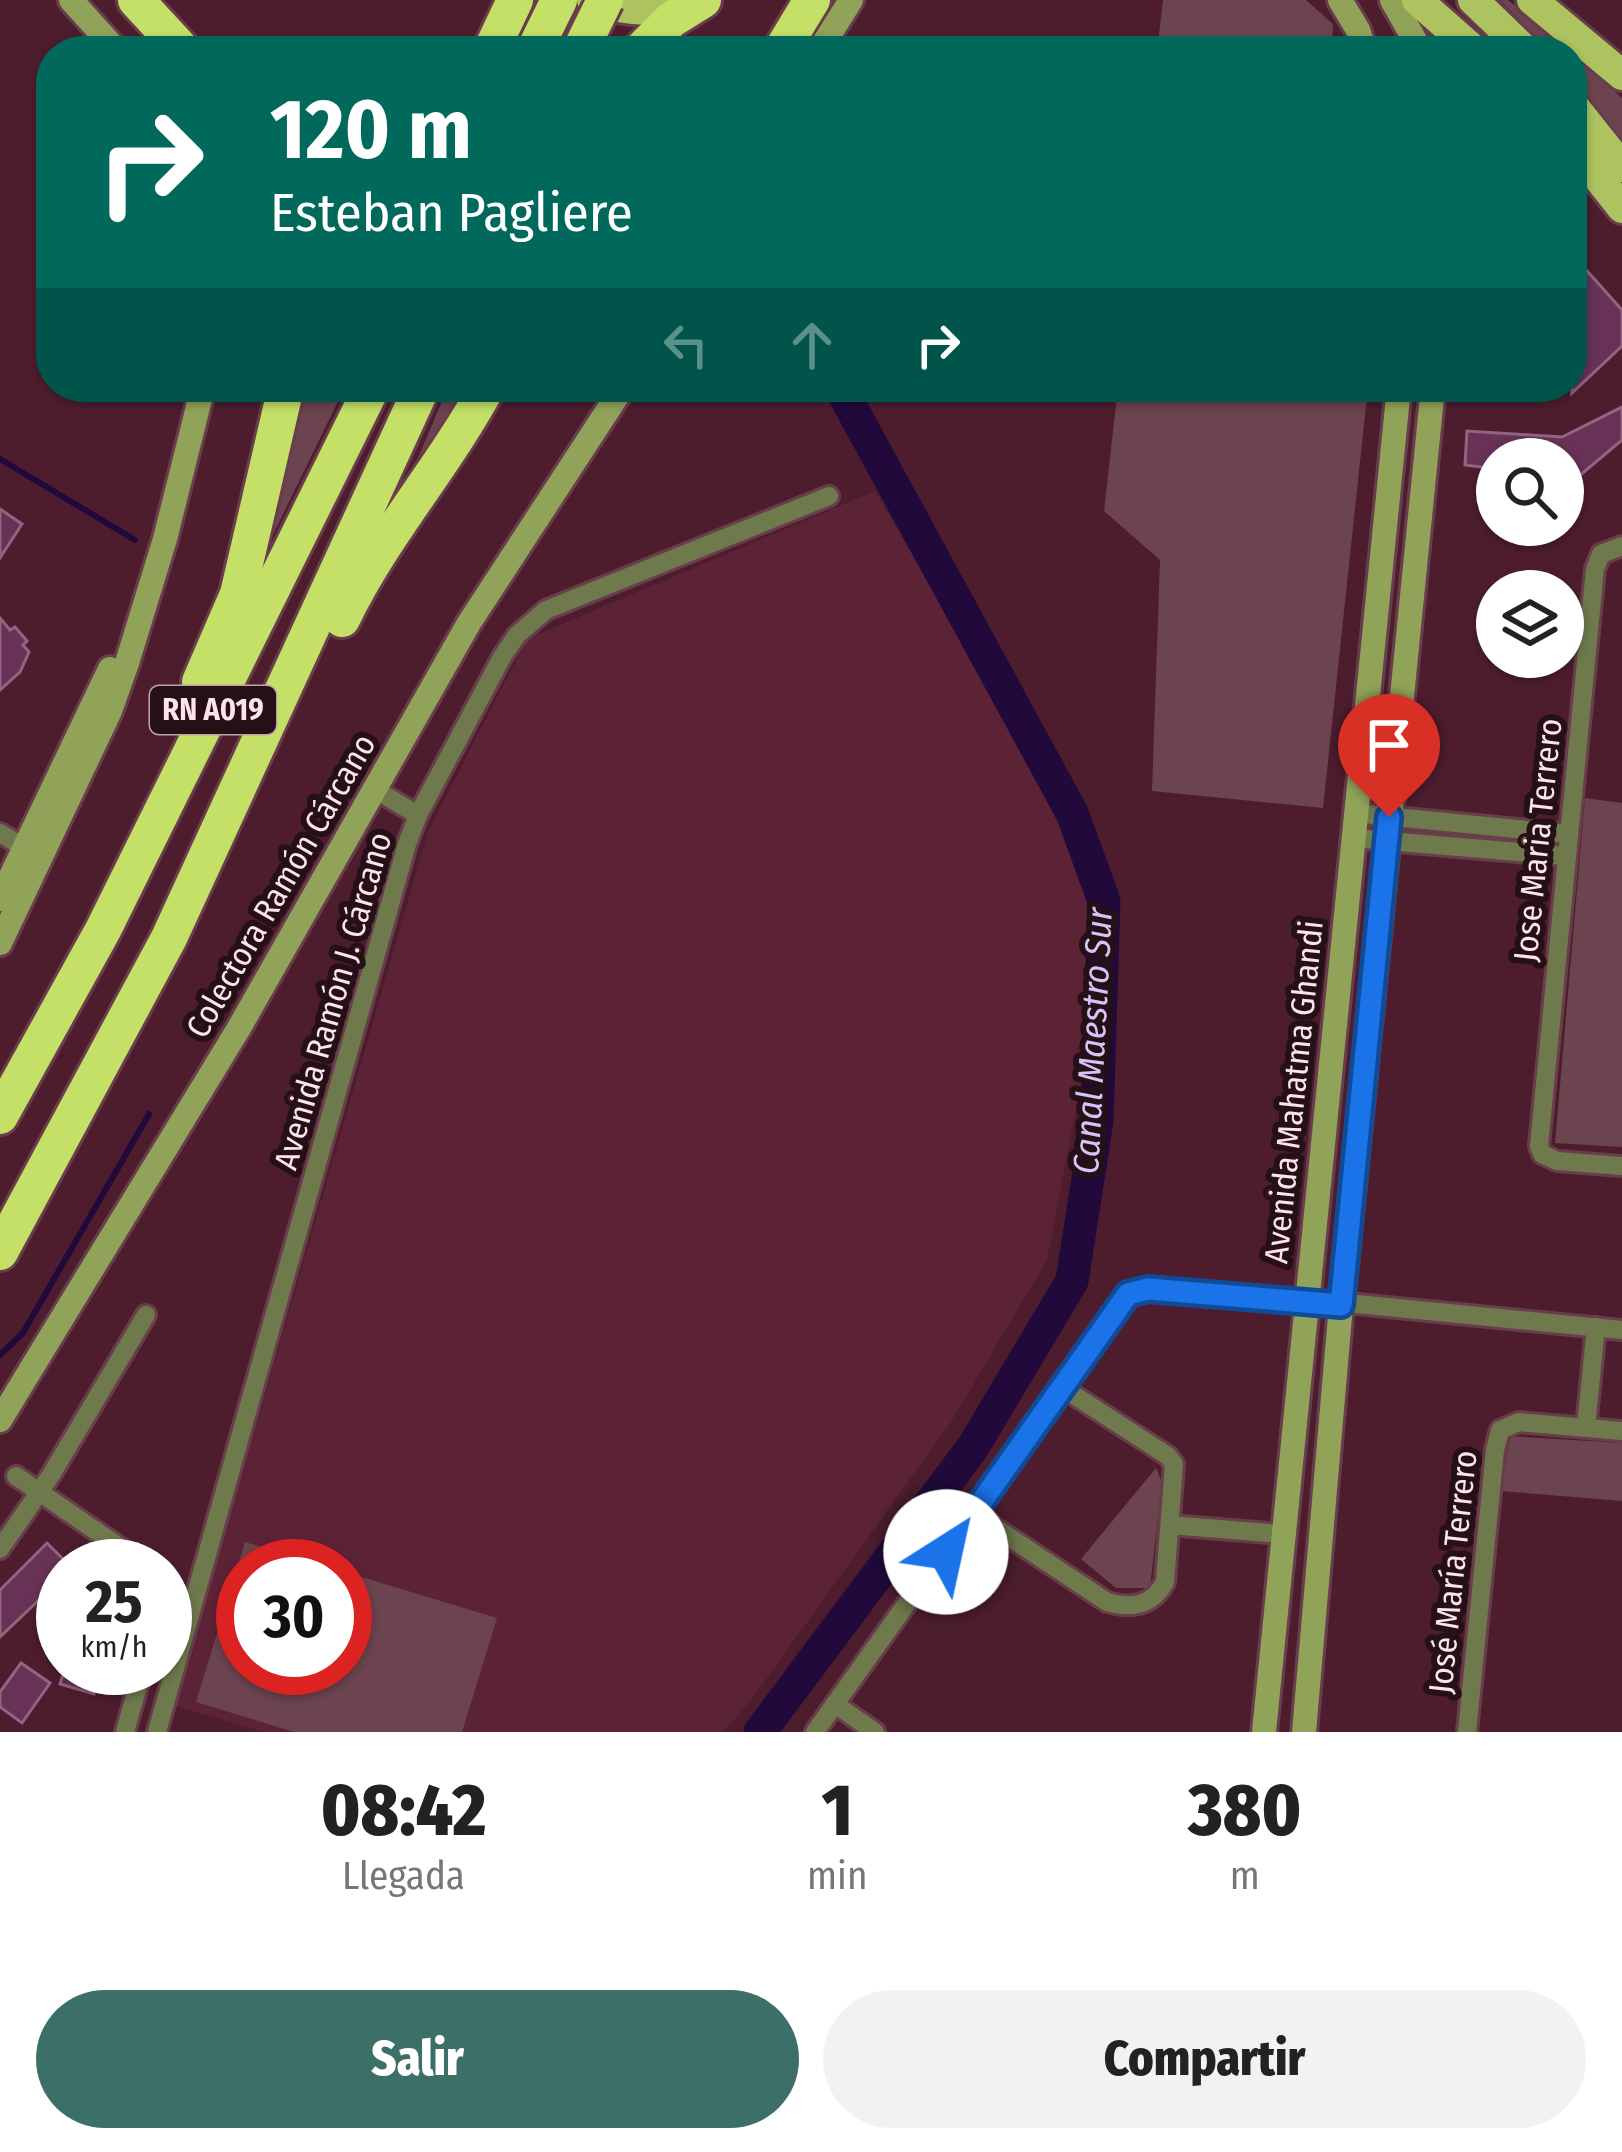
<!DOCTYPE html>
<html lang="es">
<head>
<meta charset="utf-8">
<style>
  body { margin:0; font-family:"Fira Sans Condensed",sans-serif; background:#f2f2f2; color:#222; height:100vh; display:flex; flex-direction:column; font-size:45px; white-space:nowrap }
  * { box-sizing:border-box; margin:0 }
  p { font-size:39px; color:#767676 }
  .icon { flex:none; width:66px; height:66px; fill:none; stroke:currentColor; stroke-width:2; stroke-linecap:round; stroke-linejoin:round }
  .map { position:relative; height:1732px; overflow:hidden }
  .side { display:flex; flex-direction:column; background:#fff; flex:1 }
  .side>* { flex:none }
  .banner { position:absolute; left:36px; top:36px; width:1551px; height:366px; border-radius:48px; box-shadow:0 3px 9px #0004; background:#00695c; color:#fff; overflow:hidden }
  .buttons { position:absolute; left:1476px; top:438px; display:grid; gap:24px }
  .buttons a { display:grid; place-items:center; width:108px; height:108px; border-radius:50%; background:#fff; box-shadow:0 3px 9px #0004; font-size:60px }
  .speed { position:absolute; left:36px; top:1539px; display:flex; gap:24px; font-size:60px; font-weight:700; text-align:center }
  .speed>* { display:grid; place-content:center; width:156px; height:156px; border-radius:50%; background:#fff; box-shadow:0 3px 9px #0004; line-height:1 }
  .speed small { font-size:30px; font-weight:400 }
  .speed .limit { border:18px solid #d22; background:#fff; color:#111 }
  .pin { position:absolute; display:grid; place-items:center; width:102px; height:102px; color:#fff; margin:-123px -51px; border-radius:50% 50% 50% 0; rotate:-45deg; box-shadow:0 0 12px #0007 }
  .pin .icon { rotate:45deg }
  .me { position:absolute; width:132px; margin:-66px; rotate:35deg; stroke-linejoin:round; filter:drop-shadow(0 0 9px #0008) }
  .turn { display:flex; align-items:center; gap:42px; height:252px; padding:0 36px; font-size:54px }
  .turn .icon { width:156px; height:156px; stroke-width:2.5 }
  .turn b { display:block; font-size:84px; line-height:102px }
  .lanes { display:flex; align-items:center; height:114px; padding:0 36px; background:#0003; justify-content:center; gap:60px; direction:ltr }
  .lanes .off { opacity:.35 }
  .eta { display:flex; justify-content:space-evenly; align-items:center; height:204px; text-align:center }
  .eta b { font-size:72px; font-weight:800; line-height:84px }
  .primary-button { display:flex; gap:24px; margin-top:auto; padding:24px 36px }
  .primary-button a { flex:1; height:138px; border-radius:72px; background:#3c6f67; color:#fff; font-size:48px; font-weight:800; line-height:138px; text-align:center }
  .primary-button a+a { background:#f2f2f2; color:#222 }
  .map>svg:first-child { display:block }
</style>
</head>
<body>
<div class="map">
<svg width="1622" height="1732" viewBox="0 0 1622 1732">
  <rect width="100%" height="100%" fill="#4d1d2e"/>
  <!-- built -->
  <path fill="#5c2337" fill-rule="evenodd" d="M 875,491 L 1064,815 L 1095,900 L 1092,1025 L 1047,1260 L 951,1422 L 751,1700 L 723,1732 L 264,1732 L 175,1706 L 428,832 L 527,639 ZM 243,1566 L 345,1566 L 345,1668 L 243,1668 Z"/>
  <!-- green -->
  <g fill="#6b444f">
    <path d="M 1163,0 L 1306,0 L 1333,24 L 1332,51 L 1157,51 Z"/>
    <path d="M 1500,0 L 1508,0 L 1570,51 L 1549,51 Z"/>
    <path d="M 1572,53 L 1622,98 L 1622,139 L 1572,79 Z"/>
    <path d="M 301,387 L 345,387 L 265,551 Z"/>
    <path d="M 448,387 L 470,387 L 410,477 Z"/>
    <path d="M 1118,387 L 1368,387 L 1323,808 L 1152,791 L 1160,560 L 1104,511 Z"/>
    <path d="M 1585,798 L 1622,803 L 1622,1147 L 1555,1143 Z"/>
    <path d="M 1510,1436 L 1622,1443 L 1622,1501 L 1501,1491 Z"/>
    <path d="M 1156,1468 L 1162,1482 L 1150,1588 L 1116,1588 L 1081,1559 Z"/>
    <path d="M 245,1542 L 325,1566 L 243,1566 L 243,1668 L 345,1668 L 345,1572 L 497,1618 L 462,1732 L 294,1732 L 196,1702 Z"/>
  </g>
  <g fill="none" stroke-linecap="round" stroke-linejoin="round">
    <!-- stream -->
    <g stroke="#21093c" stroke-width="6">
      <path d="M 604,35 L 628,46"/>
      <path d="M 0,459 L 135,540"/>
      <path d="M 0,1355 L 23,1333 L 149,1114"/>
    </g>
    <!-- river -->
    <path stroke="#21093c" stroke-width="33" d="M 760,1732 L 973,1447 L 1072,1281 L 1097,1121 L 1104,901 L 1072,813 L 840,387"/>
  </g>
  <!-- building -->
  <g fill="#673256" stroke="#936382" stroke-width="3">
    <path d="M 1572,254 L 1622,310 L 1622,346 L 1572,393 Z"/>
    <path d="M 1622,407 L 1622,440 L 1578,477 L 1563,477 L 1563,459 L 1497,459 L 1497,469 L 1465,465 L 1467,431 L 1562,437 Z"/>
    <path d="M 0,509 L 22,524 L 0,558 Z"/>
    <path d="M 0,618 L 10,630 L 15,627 L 27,641 L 23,645 L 29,652 L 20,672 L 0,690 Z"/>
    <path d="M 47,1543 L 63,1559 L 63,1577 L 0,1637 L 0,1590 Z"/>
    <path d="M 21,1663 L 50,1683 L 22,1723 L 0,1707 L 0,1692 Z"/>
    <path d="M 65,1668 L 102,1668 L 94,1694 L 60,1684 Z"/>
  </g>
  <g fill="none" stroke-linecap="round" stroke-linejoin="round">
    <!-- street casing -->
    <g stroke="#693d4c" stroke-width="24">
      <g id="street">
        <path d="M 1622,546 L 1601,554 L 1595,569 L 1539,1146 L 1542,1154 L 1557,1161 L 1622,1166"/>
        <path d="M 374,789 L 418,815"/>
        <path d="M 1354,813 L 1568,834"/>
        <path d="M 0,833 L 31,852"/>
        <path d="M 1352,838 L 1566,856"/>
        <path d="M 1586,1427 L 1596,1327"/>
        <path d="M 16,1476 L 147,1566"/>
        <path d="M 973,1513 L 1107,1602 C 1132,1609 1152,1606 1165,1582 L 1174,1464 L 1168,1456 L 1060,1386"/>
        <path d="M 1170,1525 L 1282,1534"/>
        <path d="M 0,1549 L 51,1475 L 146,1315"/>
        <path d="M 165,1586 L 165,1588"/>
        <path d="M 835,1704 L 875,1732"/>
        <path d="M 125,1732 L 143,1668"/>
        <path d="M 157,1732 L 407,844 L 418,815 L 502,657 L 517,635 L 546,610 L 829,496"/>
        <path d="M 815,1732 L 1128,1294 L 1148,1289 L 1306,1299 L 1622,1330"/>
        <path d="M 1467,1732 L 1495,1450 L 1500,1430 L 1519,1422 L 1622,1431"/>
      </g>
    </g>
    <!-- secondary casing -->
    <g stroke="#693d4c" stroke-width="30">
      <g id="secondary">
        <path d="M 71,0 L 117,51"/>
        <path d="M 1340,0 L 1358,30 L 1365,51"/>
        <path d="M 1392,0 L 1421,51"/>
        <path d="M 819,51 L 851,0"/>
        <path d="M 0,899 L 110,669"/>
        <path d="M 0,943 L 110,711 L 127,663 L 165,539 L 203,387"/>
        <path d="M 0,1420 L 239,1028 L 469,623 L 623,387"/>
        <path d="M 1264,1732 L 1399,387"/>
        <path d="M 1304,1732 L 1341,1305 L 1433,387"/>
      </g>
    </g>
    <!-- primary casing -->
    <g stroke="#693d4c" stroke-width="36">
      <g id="primary">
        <path d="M 592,0 C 626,11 658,14 692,2"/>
        <path d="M 1417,0 L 1475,51"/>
        <path d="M 1473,0 L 1526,51"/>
        <path d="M 1532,0 L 1622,75"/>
        <path d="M 1572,104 L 1622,167"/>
        <path d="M 1572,145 L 1622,208"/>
      </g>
    </g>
    <!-- highway casing -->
    <g stroke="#693d4c" stroke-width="42">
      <g id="highway">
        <path d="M 136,0 L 183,51"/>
        <path d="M 491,51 L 515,0"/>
        <path d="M 534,51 L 559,0"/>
        <path d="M 640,51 L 671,20 L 703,0"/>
        <path d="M 781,51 L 812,0"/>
        <path d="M 342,619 C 382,536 443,468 487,387"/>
        <path d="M 200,682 L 238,594 L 286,387"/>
        <path d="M 0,1116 L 103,930 L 372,387"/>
        <path d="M 0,1252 L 169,938 L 422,387"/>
      </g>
    </g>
    <!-- street -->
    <use href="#street" stroke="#6e7a4c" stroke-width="18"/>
    <!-- secondary -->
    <use href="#secondary" stroke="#91a358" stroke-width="24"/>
    <!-- primary -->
    <use href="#primary" stroke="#acc360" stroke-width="30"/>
    <!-- highway -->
    <use href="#highway" stroke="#c4e067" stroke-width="36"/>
    <!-- highway-bridge casing -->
    <g stroke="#693d4c" stroke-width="42" stroke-linecap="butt">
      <path id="highway-bridge" d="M 580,51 L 605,0"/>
    </g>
    <!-- highway-bridge -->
    <use href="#highway-bridge" stroke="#c4e067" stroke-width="36"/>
  </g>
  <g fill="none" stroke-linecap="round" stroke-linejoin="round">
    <!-- route casing -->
    <g stroke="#114b97" stroke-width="30">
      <path id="route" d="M 946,1552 L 1128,1294 L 1148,1289 L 1341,1305 L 1389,817"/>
    </g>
    <!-- route -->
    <use href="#route" stroke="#1a73e8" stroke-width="21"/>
  </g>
  <g text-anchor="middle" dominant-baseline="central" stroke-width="12" stroke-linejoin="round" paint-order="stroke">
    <!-- shield labels -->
    <rect fill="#261017" stroke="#bda4ab" stroke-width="3" x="150" y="686" width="126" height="48" rx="9"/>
    <g font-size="30" font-weight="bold" fill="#fee4ea">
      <text x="213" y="710">RN A019</text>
    </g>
    <!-- street labels -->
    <g font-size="33" fill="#fee4ea" stroke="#261017">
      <text transform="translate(1538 840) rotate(-84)">Jose Maria Terrero</text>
      <text transform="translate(281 886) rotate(-60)">Colectora Ramón Cárcano</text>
      <text transform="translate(333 1001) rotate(-74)">Avenida Ramón J. Cárcano</text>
      <text transform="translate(1294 1092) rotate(-84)">Avenida Mahatma Ghandi</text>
      <text transform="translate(1453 1572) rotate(-84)">José María Terrero</text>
    </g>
    <!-- water labels -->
    <g font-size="36" font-style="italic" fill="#d5c4f7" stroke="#261017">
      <text transform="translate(1093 1041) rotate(-87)">Canal Maestro Sur</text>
    </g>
  </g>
</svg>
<div class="buttons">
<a><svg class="icon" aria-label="search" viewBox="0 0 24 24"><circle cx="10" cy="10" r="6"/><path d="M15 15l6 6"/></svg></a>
<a><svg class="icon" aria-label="layers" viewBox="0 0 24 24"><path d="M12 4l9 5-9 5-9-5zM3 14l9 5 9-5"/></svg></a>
</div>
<div class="speed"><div>25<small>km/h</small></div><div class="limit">30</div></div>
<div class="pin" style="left:1389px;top:817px;background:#d93025"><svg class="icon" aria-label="arrive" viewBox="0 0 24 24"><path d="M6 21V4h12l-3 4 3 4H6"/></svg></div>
<svg class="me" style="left:946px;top:1552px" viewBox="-20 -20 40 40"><circle r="19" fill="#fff"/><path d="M0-13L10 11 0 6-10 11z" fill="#1a73e8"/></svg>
<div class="banner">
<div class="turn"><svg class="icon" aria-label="right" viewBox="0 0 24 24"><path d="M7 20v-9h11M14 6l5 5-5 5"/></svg><div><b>120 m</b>Esteban Pagliere</div></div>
<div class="lanes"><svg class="icon off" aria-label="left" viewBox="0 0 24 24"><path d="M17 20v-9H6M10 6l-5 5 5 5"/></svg><svg class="icon off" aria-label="ahead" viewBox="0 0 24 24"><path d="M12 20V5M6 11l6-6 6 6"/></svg><svg class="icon" aria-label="right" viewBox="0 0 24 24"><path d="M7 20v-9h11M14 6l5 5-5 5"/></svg></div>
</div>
</div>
<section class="side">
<div class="eta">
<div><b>08:42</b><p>Llegada</p></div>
<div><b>1</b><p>min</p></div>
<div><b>380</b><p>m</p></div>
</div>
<div class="primary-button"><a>Salir</a><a>Compartir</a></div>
</section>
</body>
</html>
